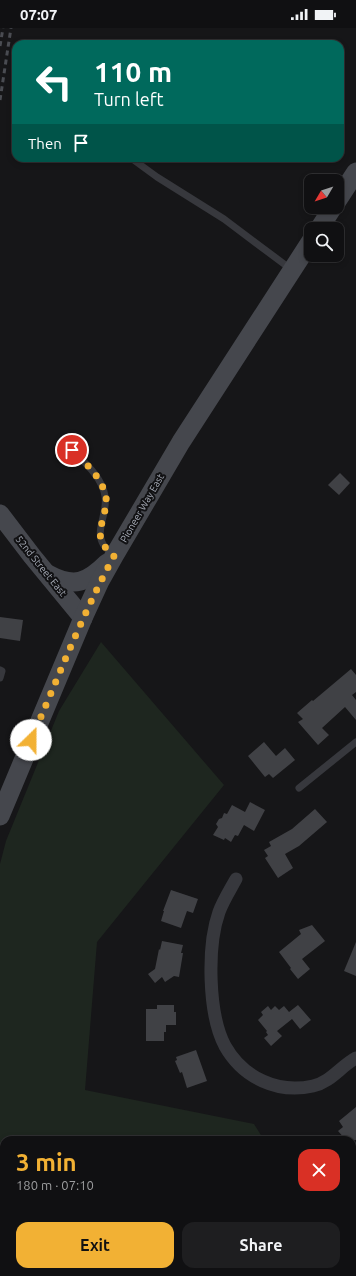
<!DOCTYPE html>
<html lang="en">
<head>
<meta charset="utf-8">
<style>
  body { margin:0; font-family:Ubuntu,sans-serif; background:#1e1e20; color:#f1f3f6; height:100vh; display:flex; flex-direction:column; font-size:15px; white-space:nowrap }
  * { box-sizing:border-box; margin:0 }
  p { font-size:13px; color:#9c9d9f }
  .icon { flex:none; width:22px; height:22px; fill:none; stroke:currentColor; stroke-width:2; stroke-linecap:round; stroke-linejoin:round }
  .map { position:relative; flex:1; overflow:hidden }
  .side { position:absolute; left:0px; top:1108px; width:356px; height:140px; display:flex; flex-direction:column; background:#101012; border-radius:12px 12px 0 0; box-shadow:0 2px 6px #0003,0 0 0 1px #303032 }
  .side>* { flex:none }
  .guide { position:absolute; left:12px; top:12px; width:332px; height:122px; border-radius:12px; box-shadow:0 2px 6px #0003,0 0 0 1px #303032; background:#00695c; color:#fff; overflow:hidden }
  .needle { width:26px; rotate:231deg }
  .fabs { position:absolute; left:304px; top:146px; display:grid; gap:8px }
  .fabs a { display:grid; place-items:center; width:40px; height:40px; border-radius:8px; background:#101012; box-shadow:0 2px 6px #0003,0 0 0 1px #303032; font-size:20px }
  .pin { position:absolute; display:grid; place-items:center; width:34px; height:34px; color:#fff; margin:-17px; border:2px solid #fff; border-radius:50%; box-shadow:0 1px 4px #0007 }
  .me { position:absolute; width:44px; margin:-22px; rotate:23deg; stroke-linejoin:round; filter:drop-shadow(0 0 3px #0008) }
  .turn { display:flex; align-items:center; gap:14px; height:84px; padding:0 16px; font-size:18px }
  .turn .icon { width:52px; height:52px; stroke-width:2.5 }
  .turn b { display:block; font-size:28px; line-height:34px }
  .then { display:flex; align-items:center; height:38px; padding:0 16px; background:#0003; gap:8px; font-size:15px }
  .round { display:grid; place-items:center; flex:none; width:42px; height:42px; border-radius:12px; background:#1e1e20 }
  .overview { display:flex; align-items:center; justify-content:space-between; height:68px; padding:0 16px }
  h1 { font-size:24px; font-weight:600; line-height:30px; color:#f2b134 }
  .primary-button { display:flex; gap:8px; margin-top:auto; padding:8px 16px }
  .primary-button a { flex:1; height:46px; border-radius:12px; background:#f2b134; color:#111; font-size:16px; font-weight:600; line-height:46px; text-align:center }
  .primary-button a+a { background:#1e1e20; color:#f1f3f6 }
  .status { display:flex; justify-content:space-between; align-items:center; height:28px; padding:0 20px; background:#101012; direction:ltr }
  .status svg { height:11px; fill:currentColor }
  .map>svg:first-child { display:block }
</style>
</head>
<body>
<div class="status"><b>07:07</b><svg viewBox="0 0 49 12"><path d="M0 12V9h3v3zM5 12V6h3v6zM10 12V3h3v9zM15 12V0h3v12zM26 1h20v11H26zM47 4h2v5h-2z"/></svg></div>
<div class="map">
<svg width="356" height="1248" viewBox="0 0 356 1248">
  <rect width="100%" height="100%" fill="#161618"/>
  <!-- green -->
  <path fill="#1e261f" d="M 101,614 L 224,757 L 97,914 L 85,1062 L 254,1096 L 264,1112 L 4,1112 L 4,1244 L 296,1244 L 294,1248 L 0,1248 L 0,836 L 6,813 L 59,683 Z"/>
  <!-- building -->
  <g fill="#404145">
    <path d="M 340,445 L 350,455 L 339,467 L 328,457 Z"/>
    <path d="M 0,589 L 23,592 L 20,613 L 0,610 Z"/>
    <path d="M 351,641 L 356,647 L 356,664 L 352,667 L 356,672 L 356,692 L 345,679 L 322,700 L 329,707 L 318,717 L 298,694 L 303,691 L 297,685 L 312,672 L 313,673 Z"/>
    <path d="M 264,714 L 276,728 L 285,720 L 295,732 L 273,750 L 269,746 L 265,749 L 248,728 Z"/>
    <path d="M 250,774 L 265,782 L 254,803 L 244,797 L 238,808 L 235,807 L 231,814 L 225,810 L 224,812 L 213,807 L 218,799 L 216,796 L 219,791 L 222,790 L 224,785 L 227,786 L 232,777 L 245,784 Z"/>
    <path d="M 315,781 L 327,794 L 299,818 L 285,826 L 293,840 L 278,850 L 265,830 L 268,828 L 264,822 L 271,818 L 269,814 L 292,801 Z"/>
    <path d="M 171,862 L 198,871 L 193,885 L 187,883 L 181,900 L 161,893 L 164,883 L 163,883 Z"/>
    <path d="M 312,897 L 325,913 L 302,931 L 310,941 L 298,951 L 290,941 L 291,940 L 279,924 L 301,906 L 299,902 Z"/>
    <path d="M 162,913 L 183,917 L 181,925 L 183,925 L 179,949 L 174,948 L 165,954 L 162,949 L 155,955 L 148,946 L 155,941 L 159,921 L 160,922 Z"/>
    <path d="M 356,914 L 356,948 L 344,943 Z"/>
    <path d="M 157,977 L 174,977 L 174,984 L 176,984 L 176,997 L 166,997 L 166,1004 L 164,1004 L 164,1013 L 146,1013 L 146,981 L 157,981 Z"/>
    <path d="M 298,977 L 311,992 L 300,1001 L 292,991 L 277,1003 L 282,1008 L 271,1018 L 264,1010 L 268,1007 L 266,1004 L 267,1003 L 258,992 L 263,987 L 261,984 L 268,978 L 271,982 L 275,978 L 279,982 L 284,978 L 289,984 Z"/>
    <path d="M 196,1022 L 207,1053 L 187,1060 L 182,1044 L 180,1045 L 175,1033 L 177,1032 L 176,1029 Z"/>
    <path d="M 356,1079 L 356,1112 L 346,1112 L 338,1103 L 343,1099 L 339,1093 Z"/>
  </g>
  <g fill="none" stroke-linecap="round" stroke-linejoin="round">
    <!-- lane -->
    <g stroke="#37383d" stroke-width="7">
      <path d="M 131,130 L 157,149 L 224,191 L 292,242"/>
      <path d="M 72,422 C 85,435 102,449 105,468 C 108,483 96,501 102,514 C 104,519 110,524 114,528"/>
      <path d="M 0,642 L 2,643 L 0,650"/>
      <path d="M 299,760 L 356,714"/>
    </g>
    <!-- street -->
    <path stroke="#37383d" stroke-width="13" d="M 236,851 C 230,862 223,873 219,884 C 207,918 208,986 225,1018 C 243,1050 278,1066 313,1058 C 331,1054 341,1038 356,1030"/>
    <!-- secondary -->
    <g stroke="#45474d" stroke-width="19">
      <path d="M 337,173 L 356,144"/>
      <path d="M 319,201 L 333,179"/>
      <path d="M 0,486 L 32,528 L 83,590"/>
      <path d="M 48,546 C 74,560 87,555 107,535"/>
      <path d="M 0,788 L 83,590 L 100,553 L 114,528 L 181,414 L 311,213"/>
    </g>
    <!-- rail -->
    <g stroke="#4a4c52" stroke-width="3" stroke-dasharray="5 4" stroke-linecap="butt">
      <path d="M 0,18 L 3,0"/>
      <path d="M 0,72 L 11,0"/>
    </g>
  </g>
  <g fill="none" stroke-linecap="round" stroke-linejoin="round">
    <!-- route -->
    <path stroke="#f2b134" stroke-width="7" stroke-dasharray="0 12.6" d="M 31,712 C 58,650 82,587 114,528 C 110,524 104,519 102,514 C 96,502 108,483 106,469 C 102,449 85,435 72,422"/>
  </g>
  <g text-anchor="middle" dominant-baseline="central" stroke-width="4" stroke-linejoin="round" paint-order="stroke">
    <!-- street labels -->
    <g font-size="10" fill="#a8adb8" stroke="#111113">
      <text transform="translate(142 480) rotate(-60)">Pioneer Way East</text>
      <text transform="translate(41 538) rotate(51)">52nd Street East</text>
    </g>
  </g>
</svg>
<div class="fabs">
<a><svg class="needle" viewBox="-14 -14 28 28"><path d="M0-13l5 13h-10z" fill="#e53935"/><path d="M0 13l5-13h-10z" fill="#9c9d9f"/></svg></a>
<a><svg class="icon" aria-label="search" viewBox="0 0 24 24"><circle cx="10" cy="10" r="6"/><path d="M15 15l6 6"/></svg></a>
</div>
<div class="pin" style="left:72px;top:422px;background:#d93025"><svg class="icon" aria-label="arrive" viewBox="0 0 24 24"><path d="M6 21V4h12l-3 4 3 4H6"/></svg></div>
<svg class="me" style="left:31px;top:712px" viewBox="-20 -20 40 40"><circle r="19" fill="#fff"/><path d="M0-13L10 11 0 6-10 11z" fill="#f2b134"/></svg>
<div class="guide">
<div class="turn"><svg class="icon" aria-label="left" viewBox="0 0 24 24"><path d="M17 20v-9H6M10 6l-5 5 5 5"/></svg><div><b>110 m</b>Turn left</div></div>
<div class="then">Then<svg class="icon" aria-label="arrive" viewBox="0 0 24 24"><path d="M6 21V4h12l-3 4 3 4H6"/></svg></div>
</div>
<section class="side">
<div class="overview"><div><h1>3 min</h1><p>180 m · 07:10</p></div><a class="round" style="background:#d93025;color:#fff"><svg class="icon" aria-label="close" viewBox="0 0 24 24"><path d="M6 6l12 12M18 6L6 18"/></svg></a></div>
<div class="primary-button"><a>Exit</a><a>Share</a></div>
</section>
</div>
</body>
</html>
